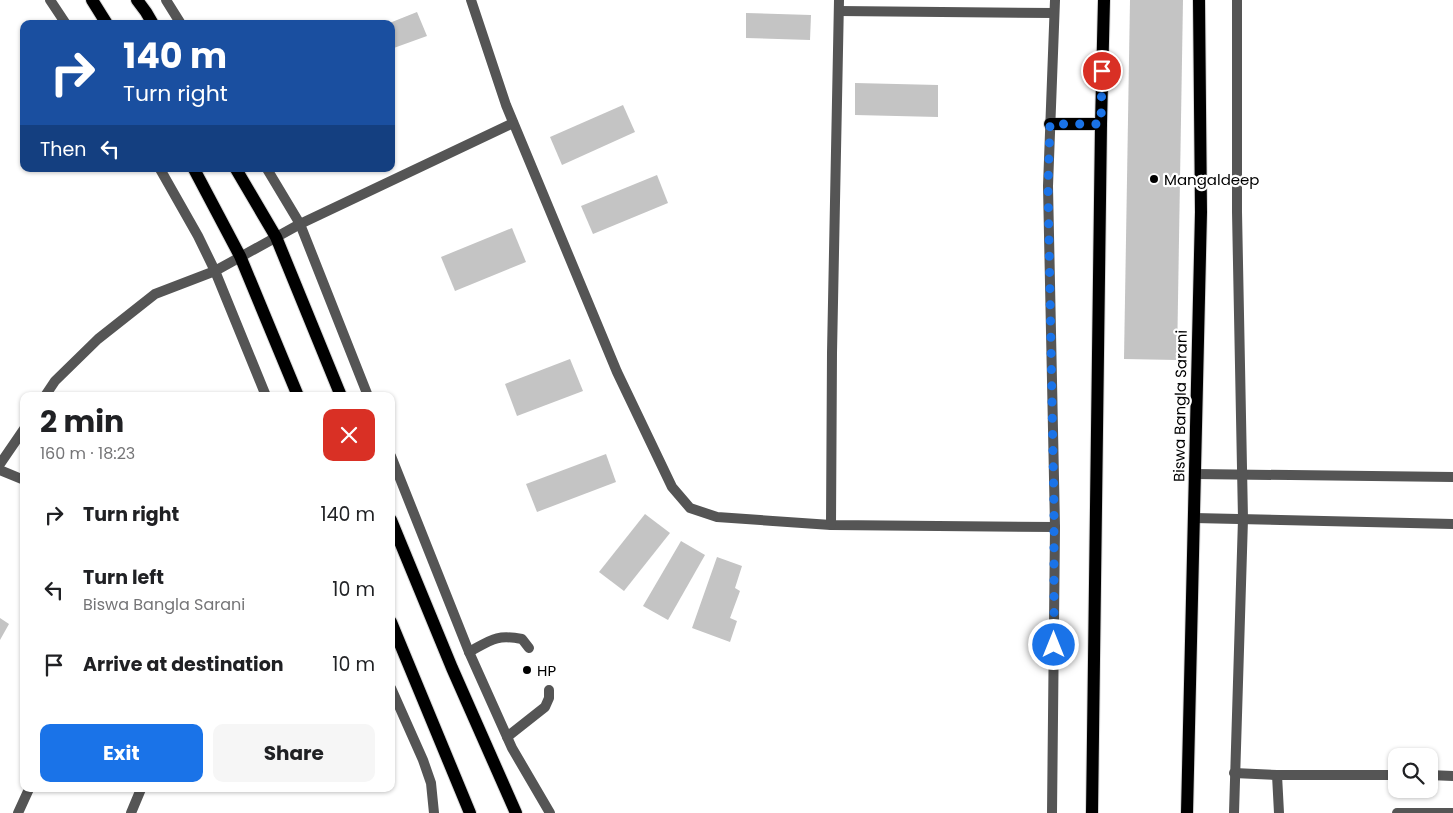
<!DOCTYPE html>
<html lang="en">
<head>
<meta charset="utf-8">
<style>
  body { margin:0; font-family:Poppins,sans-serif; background:#f6f6f6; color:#202124; height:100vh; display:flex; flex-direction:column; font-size:19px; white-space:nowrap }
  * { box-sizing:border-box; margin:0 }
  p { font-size:16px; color:#757577 }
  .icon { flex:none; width:28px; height:28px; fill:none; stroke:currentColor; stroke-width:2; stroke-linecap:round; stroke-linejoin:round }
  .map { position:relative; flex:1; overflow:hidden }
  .drawer { position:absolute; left:20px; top:392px; width:375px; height:400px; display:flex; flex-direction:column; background:#fff; border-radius:10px; box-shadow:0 1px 4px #0004 }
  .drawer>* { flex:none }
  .guide { position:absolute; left:20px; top:20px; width:375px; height:152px; border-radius:10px; box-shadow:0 1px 4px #0004; background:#1a4fa0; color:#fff; overflow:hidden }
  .buttons { position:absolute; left:1388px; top:748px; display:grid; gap:10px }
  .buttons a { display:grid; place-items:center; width:50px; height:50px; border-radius:10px; background:#fff; box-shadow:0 1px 4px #0004; font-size:25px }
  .pin { position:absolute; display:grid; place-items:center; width:42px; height:42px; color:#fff; margin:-21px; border:2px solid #fff; border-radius:50%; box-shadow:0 1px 5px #0007 }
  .me { position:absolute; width:55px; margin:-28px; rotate:0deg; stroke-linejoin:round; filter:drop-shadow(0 0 4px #0008) }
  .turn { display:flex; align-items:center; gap:18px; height:105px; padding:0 20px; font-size:22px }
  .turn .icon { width:65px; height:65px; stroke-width:2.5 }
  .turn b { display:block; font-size:35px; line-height:42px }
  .then { display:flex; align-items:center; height:48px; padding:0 20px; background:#0003; gap:10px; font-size:19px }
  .round { display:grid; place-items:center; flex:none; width:52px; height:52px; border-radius:10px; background:#f6f6f6 }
  .head { display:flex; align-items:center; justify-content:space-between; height:85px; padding:0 20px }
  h1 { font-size:30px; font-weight:700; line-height:38px }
  .primary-button { display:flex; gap:10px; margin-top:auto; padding:10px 20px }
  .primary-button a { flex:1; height:58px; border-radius:10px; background:#1a73e8; color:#fff; font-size:20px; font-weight:700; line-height:58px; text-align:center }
  .primary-button a+a { background:#f6f6f6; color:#202124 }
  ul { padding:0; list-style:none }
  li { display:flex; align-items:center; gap:15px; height:75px; padding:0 20px }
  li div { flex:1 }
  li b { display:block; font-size:19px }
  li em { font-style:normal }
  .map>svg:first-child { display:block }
</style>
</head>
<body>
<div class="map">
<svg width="1453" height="813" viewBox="0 0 1453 813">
  <rect width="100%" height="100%" fill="#fff"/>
  <!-- building -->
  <g fill="#c4c4c4">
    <path d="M 1130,0 L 1183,0 L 1177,360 L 1124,359 Z"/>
    <path d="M 417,12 L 427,36 L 391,49 L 391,24 L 387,24 Z"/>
    <path d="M 746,13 L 811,15 L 810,40 L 746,38 Z"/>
    <path d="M 855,83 L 938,85 L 938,117 L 855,115 Z"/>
    <path d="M 623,105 L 635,132 L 562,165 L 550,137 Z"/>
    <path d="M 657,175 L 668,203 L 593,234 L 581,206 Z"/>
    <path d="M 512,228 L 526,262 L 455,291 L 441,257 Z"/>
    <path d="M 570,359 L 583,391 L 517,416 L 505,384 Z"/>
    <path d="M 606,454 L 616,482 L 537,512 L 526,484 Z"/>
    <path d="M 645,514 L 670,533 L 624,591 L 599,572 Z"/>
    <path d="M 681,541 L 705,555 L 668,620 L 643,606 Z"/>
    <path d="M 717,557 L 742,566 L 735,588 L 740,591 L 730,618 L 737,621 L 730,642 L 692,628 Z"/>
    <path d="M 0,618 L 9,624 L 0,640 Z"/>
  </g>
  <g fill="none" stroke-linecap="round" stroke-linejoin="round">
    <!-- primary casing -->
    <g stroke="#dbdbdb" stroke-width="14">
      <g id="primary">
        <path d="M 92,0 L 107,24"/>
        <path d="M 137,0 L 146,12 L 153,24"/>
        <path d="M 1050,124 L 1101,124"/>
        <path d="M 194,169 L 240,256 L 298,396"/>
        <path d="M 236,169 L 276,237 L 341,396"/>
        <path d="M 391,520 L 452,668 L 516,813"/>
        <path d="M 391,622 L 470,813"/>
        <path d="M 1092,813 L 1101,124 L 1104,0"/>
        <path d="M 1187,813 L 1201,212 L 1199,0"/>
      </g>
    </g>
    <!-- service -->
    <g stroke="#555" stroke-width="10">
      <path d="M 469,652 C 491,640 496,634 522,639 L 529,648"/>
      <path d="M 507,737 L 545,707 L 549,698 L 549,690"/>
      <path d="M 1277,775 L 1279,813"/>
    </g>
    <!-- minor -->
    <g stroke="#555" stroke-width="10">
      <path d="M 471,0 L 506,105 L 617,372 L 672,487 L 690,508 L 717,517 L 831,525 L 1055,527"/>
      <path d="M 839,11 L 1054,13"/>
      <path d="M 45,396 L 55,381 L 98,339 L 155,294 L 215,271 L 300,224 L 513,123"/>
      <path d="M 0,464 L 24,429"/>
      <path d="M 0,470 L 24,480"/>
      <path d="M 1195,474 L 1453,477"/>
      <path d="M 1194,518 L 1453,524"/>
      <path d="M 831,525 L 832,353 L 839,0"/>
      <path d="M 1234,773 L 1277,775 L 1396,775"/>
      <path d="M 1429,775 L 1453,776"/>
      <path d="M 18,813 L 29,789"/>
      <path d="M 131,813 L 141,789"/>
      <path d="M 1397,813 L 1453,813"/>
    </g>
    <!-- tertiary -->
    <g stroke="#555" stroke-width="10">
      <path d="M 50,0 L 66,24"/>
      <path d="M 166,0 L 181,24"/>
      <path d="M 160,169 L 198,236 L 215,271 L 266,396"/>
      <path d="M 267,169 L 300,224 L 368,396"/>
      <path d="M 391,456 L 469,652 L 512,748 L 550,813"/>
      <path d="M 391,688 L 423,760 L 431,783 L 434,813"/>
      <path d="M 1052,813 L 1055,527 L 1048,186 L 1055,0"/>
      <path d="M 1234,813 L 1243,519 L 1237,212 L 1237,0"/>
    </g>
    <!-- primary -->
    <use href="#primary" stroke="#000" stroke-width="12"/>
  </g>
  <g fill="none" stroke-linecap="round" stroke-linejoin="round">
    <!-- route -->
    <path stroke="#1a73e8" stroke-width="9" stroke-dasharray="0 16.2" d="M 1054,645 L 1054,508 L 1048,186 L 1050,124 L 1101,124 L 1102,71"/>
  </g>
  <!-- markers -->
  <g fill="#000" stroke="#fff" stroke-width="2">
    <circle cx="1154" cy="179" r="5"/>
    <circle cx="527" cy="670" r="5"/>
  </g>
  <g text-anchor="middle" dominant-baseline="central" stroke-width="4.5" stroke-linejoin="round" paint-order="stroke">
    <!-- poi labels -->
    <g font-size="15" fill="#000" stroke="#fff" text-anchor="start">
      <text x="1164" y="179">Mangaldeep</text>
      <text x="537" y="670">HP</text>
    </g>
    <!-- street labels -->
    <g font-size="15" fill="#000" stroke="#fff">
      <text transform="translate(1180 406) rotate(-89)">Biswa Bangla Sarani</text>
    </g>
  </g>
</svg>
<div class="buttons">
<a><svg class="icon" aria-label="search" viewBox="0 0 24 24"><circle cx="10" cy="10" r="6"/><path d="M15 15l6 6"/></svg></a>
</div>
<div class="pin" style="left:1102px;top:71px;background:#d93025"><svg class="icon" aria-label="arrive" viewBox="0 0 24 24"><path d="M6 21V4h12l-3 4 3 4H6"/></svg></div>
<svg class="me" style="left:1054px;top:645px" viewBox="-20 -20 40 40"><circle r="17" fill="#1a73e8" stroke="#fff" stroke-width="3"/><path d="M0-11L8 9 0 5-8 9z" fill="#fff"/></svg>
<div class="guide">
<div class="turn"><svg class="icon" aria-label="right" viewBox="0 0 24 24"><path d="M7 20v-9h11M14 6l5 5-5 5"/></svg><div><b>140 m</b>Turn right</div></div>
<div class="then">Then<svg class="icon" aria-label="left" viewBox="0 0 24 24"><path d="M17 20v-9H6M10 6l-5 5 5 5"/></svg></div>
</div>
<section class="drawer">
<div class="head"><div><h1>2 min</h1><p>160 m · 18:23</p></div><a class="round" style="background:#d93025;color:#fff"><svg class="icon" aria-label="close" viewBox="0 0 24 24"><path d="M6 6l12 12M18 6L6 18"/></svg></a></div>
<ul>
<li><svg class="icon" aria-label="right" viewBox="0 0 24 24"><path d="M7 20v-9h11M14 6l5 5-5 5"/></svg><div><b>Turn right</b></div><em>140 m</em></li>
<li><svg class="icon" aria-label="left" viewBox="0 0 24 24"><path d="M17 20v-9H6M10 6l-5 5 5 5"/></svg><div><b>Turn left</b><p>Biswa Bangla Sarani</p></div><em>10 m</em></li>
<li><svg class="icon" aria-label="arrive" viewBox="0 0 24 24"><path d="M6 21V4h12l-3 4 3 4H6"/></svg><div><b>Arrive at destination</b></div><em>10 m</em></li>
</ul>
<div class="primary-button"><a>Exit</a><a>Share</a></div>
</section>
</div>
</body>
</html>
